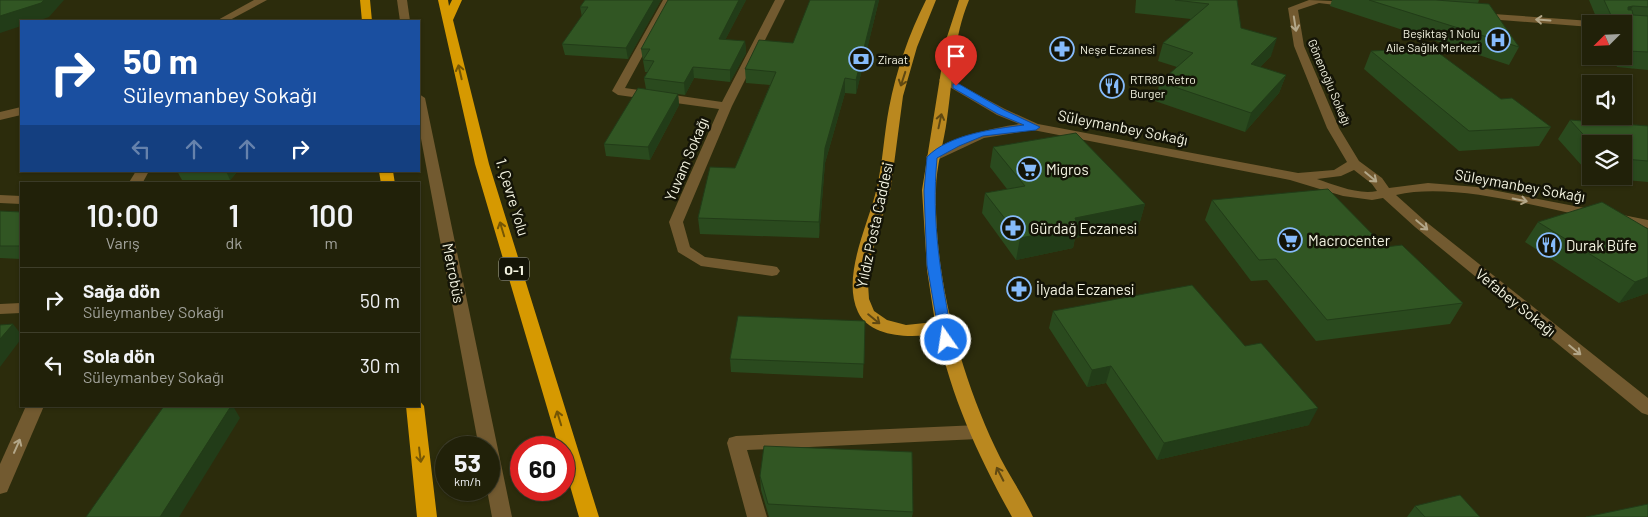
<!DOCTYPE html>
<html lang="tr">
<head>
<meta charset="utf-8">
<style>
  body { margin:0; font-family:Barlow,sans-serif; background:#2d2e17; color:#f1f3f6; height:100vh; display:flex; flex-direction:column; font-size:19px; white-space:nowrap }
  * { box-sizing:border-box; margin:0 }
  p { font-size:16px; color:#a2a39c }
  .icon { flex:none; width:28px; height:28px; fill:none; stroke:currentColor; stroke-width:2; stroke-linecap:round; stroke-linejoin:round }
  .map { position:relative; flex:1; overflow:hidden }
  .drawer { position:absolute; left:20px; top:182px; width:400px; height:225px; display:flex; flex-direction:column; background:#212109; border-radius:0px; box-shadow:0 1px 4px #0004,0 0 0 1px #3e3e2a }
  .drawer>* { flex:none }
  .banner { position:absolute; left:20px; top:20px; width:400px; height:152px; border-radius:0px; box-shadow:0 1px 4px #0004,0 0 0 1px #3e3e2a; background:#1a4fa0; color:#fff; overflow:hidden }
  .needle { width:32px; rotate:246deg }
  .tools { position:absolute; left:1582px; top:15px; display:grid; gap:10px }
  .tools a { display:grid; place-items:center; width:50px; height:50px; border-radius:0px; background:#212109; box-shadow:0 1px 4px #0004,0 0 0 1px #3e3e2a; font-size:25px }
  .speed { position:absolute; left:435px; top:436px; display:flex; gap:10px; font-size:25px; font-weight:700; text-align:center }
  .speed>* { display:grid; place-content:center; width:65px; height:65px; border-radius:50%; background:#212109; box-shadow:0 1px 4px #0004,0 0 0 1px #3e3e2a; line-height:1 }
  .speed small { font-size:12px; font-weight:400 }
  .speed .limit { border:8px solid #d22; background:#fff; color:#111 }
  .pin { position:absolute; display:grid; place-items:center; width:42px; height:42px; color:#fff; margin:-51px -21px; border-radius:50% 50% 50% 0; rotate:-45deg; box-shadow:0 0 5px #0007 }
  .pin .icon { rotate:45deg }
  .me { position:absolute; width:55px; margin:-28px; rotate:347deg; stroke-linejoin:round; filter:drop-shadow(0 0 4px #0008) }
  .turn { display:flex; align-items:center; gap:18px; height:105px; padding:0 20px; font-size:22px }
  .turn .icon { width:65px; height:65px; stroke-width:2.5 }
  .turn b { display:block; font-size:35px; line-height:42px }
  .lanes { display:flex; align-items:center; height:48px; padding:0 20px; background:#0003; justify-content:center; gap:25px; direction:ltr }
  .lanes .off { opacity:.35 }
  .eta { display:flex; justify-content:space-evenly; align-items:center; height:85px; text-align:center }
  .eta b { font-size:30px; font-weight:600; line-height:35px }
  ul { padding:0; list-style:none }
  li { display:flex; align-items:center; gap:15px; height:65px; padding:0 20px; border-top:1px solid #3e3e2a }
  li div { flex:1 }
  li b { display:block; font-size:19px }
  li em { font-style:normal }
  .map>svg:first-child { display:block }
</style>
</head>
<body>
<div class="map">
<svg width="1648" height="517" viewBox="0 0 1648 517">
  <rect width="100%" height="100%" fill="#2c2c0c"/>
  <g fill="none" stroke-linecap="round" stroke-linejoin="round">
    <!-- minor -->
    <g fill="#725a30" fill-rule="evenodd">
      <path d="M 254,0 L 267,0 L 228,21 L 216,21 Z"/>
      <path d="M 397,0 L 407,0 L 410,21 L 400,21 Z"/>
      <path d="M 663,0 L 673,0 L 625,88 L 722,102 L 775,0 L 785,0 L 732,106 L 683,222 L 690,247 L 705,257 L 772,266 L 777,267 L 780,271 L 777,275 L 772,276 L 701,266 L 678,252 L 669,222 L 719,109 L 618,95 L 612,91 Z"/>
      <path d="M 1309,0 L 1355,2 L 1356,4 L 1351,7 L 1319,3 L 1298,10 L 1304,46 L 1339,128 L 1359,161 L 1382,178 L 1389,188 L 1428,183 L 1477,187 L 1600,211 L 1602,214 L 1600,217 L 1595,218 C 1536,207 1454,182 1396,195 L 1425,221 L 1648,398 L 1648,415 L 1642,413 L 1415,227 L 1383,198 L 1372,200 L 1343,196 L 1290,180 L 1033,130 L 984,138 L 937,160 L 932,161 L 926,157 C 940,139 996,127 1019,124 L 997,115 L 941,82 L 939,80 L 941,78 L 945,77 L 1005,109 L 1038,124 L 1298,173 L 1334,170 L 1347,162 L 1327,128 L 1294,46 L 1288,8 ZM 1354,170 L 1372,184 L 1377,191 C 1358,195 1335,185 1317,179 L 1341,176 Z"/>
      <path d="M 1479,13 L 1591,21 L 1596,24 L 1591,24 L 1591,27 L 1475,18 L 1474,16 Z"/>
      <path d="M 419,94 L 425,98 L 512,517 L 492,517 L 487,490 L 489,490 L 489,448 L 479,448 L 419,128 Z"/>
      <path d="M 21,107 L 21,115 L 0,120 L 0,112 Z"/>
      <path d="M 136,171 L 149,171 L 142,184 L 128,184 Z"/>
      <path d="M 0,195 L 21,196 L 21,204 L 0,203 Z"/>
      <path d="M 1618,214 L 1648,220 L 1648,228 L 1613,221 L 1611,218 L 1613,215 Z"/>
      <path d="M 21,303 L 21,313 L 0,314 L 0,304 Z"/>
      <path d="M 26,406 L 44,406 L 7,492 L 0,494 L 0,464 Z"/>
      <path d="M 978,425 L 985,427 L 987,432 L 985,437 L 978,439 L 747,450 L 767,517 L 747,517 L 727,443 L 729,438 L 736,436 Z"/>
    </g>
    <!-- major -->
    <path fill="#ba881f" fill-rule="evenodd" d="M 926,0 L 936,0 L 917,47 L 903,96 L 891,187 L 873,250 L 868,284 L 869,299 L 874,311 L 887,320 L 906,325 L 935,322 L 927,270 L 922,190 L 946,40 L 959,0 L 969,0 C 953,38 953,79 947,119 C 944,143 936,166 936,190 C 934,276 959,370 995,447 C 1006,471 1022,493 1033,517 L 1012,517 C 980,459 951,398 938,333 C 914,339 870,338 858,312 C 841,275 869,224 877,187 C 883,161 884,134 889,108 C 896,71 909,34 926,0 Z"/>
    <!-- highway -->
    <g fill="#d69901" fill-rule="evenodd">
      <path d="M 360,0 L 370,0 L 372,21 L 362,21 Z"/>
      <path d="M 438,0 L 448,0 L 449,6 L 452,0 L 462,0 L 453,20 L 489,164 L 599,517 L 579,517 L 564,465 L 564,448 L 559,448 L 475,164 Z"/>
      <path d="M 379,171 L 393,171 L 395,184 L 381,184 Z"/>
      <path d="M 419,400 L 424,406 L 437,517 L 417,517 L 406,406 L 419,406 Z"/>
    </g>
  </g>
  <!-- wall -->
  <g fill="#2a4a1e" fill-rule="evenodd">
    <path d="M 661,0 L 628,59 L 565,55 L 562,44 L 582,17 L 580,7 Z"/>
    <path d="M 746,0 L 725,40 L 745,41 L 746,53 L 730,82 L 694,78 L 685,95 L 678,94 L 679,105 L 650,160 L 606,156 L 604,144 L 646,89 L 644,78 L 648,72 L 645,72 L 641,49 Z"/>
    <path d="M 879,0 L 856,94 L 845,93 L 825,163 L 819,238 L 700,234 L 698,218 L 735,168 L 770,85 L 746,83 L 745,69 Z"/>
    <path d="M 1136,0 L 1237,0 L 1241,28 L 1271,56 L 1260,67 L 1286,75 L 1279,93 L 1245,132 L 1155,101 L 1160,82 L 1177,67 L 1158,61 L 1163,43 L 1191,19 L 1135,13 Z"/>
    <path d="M 1332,0 L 1479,0 L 1478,3 L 1519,47 L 1509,65 L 1330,6 Z"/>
    <path d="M 1589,0 L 1648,0 L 1648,70 L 1617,67 L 1613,56 L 1624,56 L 1624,24 L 1599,24 Z"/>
    <path d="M 1371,51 L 1501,99 L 1551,127 L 1539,146 L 1459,151 L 1364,69 Z"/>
    <path d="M 1570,120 L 1648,126 L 1648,182 L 1592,177 L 1558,139 ZM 1591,144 L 1624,144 L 1624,176 L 1591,176 Z"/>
    <path d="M 993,147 L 1145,204 L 1139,225 L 1075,238 L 1073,248 L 1016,260 L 982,213 L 985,193 L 1007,189 L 990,167 Z"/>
    <path d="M 177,171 L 238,171 L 230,180 L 182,180 Z"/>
    <path d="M 1212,200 L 1385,247 L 1463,303 L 1450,324 L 1316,341 L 1267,280 L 1251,281 L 1205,220 Z"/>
    <path d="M 0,211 L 21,212 L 21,259 L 0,258 Z"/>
    <path d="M 1538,222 L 1648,229 L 1648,293 L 1619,303 L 1525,242 Z"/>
    <path d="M 1053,311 L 1309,425 L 1157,460 L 1106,383 L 1087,387 L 1049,328 Z"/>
    <path d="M 865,321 L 863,378 L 731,372 L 730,359 Z"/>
    <path d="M 760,476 L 913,512 L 912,517 L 769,517 L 761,490 Z"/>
    <path d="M 1415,506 L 1480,517 L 1407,517 Z"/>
  </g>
  <!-- shaded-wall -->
  <g fill="#223c18">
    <path d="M 44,0 L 64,0 L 49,17 L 37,21 L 21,21 L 21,26 L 0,33 L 0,16 Z"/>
    <path d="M 654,0 L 661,0 L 628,59 L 626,48 Z"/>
    <path d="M 739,0 L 746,0 L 720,50 L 719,39 Z"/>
    <path d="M 876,0 L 879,0 L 856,94 L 856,80 Z"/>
    <path d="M 1633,6 L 1624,21 L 1628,7 Z"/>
    <path d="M 1277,38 L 1271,56 L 1245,83 L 1251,64 Z"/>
    <path d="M 745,41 L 746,53 L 730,82 L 730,70 Z"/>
    <path d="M 693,67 L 694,78 L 685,95 L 684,83 Z"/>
    <path d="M 1286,75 L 1279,93 L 1245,132 L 1251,113 Z"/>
    <path d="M 845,78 L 845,93 L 825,163 L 819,238 L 819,222 L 825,148 Z"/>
    <path d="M 678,94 L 679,105 L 650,160 L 648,147 Z"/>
    <path d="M 226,171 L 238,171 L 230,180 Z"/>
    <path d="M 1145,204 L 1139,225 L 1075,238 L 1073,248 L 1016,260 L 1020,238 L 1075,218 Z"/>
    <path d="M 1648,277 L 1648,293 L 1619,303 L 1635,282 Z"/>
    <path d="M 13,324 L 21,334 L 21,339 L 0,367 L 0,339 Z"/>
    <path d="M 1111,366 L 1106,383 L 1087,387 L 1092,370 Z"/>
    <path d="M 231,406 L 233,406 L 240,418 L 179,517 L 160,517 Z"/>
    <path d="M 1318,408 L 1309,425 L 1157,460 L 1164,443 Z"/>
  </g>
  <!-- building -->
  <g fill="#315623" stroke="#223c18">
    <path d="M 0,0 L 44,0 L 41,3 L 0,16 Z"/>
    <path d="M 585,0 L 654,0 L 626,48 L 562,44 L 588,7 L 580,7 Z"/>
    <path d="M 668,0 L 739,0 L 719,39 L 745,41 L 730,70 L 693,67 L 684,83 L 644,78 L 654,61 L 643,60 L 650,49 L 641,49 Z"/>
    <path d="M 810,0 L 876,0 L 856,80 L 845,78 L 825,148 L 819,222 L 698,218 L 710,167 L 735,168 L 776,72 L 745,69 L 759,40 L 793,43 Z"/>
    <path d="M 1175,0 L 1237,0 L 1241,28 L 1277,38 L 1251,64 L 1286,75 L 1251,113 L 1160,82 L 1193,53 L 1163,43 L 1209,4 Z"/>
    <path d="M 1369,0 L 1436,0 L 1489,4 L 1519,47 Z"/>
    <path d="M 1604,0 L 1648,0 L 1648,7 L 1633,6 L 1628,7 L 1628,10 L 1632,10 L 1633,15 L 1648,16 L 1648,52 L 1627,51 L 1624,43 L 1624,24 L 1615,24 Z"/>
    <path d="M 1432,48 L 1501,99 L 1512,98 L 1551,127 L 1469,131 L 1371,51 Z"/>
    <path d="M 638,88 L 678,94 L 648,147 L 604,144 Z"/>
    <path d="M 1570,120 L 1648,126 L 1648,161 L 1624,159 L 1624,144 L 1592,144 Z"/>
    <path d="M 1076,133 L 1145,204 L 1075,218 L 1078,227 L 1020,238 L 985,193 L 1025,186 L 993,147 Z"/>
    <path d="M 1328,189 L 1385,247 L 1402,245 L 1463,303 L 1327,320 L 1276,259 L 1259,260 L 1212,200 Z"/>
    <path d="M 1602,202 L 1648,229 L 1648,277 L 1635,282 L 1538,222 Z"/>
    <path d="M 0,211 L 21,212 L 21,246 L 0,246 Z"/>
    <path d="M 1192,285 L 1245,346 L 1261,343 L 1318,408 L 1164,443 L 1111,366 L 1092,370 L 1053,311 Z"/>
    <path d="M 738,316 L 865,321 L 864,364 L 730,359 Z"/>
    <path d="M 13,324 L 0,339 L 0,325 Z"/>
    <path d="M 164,406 L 231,406 L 160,517 L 86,517 Z"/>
    <path d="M 764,446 L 912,452 L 913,512 L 768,504 L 760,476 Z"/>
    <path d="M 1460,495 L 1480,517 L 1425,517 L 1415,506 Z"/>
    <path d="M 1648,504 L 1648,517 L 1586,517 Z"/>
  </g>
  <!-- one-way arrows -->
  <defs><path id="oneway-shaft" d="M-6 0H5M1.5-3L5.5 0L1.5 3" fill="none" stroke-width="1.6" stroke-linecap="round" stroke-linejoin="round" transform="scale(1.25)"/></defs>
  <g stroke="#b3a789">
    <use href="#oneway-shaft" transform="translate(1543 20) rotate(-176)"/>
    <use href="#oneway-shaft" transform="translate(1295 24) rotate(81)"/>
    <use href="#oneway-shaft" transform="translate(1371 177) rotate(40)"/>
    <use href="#oneway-shaft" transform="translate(1520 200) rotate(11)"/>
    <use href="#oneway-shaft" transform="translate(1422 225) rotate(40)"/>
    <use href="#oneway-shaft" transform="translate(1575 350) rotate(39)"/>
    <use href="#oneway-shaft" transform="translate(17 446) rotate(-66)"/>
  </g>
  <g stroke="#755604">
    <use href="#oneway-shaft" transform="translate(460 72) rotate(-103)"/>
    <use href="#oneway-shaft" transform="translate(502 229) rotate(-107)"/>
    <use href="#oneway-shaft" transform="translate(559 418) rotate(-107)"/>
    <use href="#oneway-shaft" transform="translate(420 455) rotate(83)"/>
  </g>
  <g stroke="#5f4812">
    <use href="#oneway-shaft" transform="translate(903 79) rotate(108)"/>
    <use href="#oneway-shaft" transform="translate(940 121) rotate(-78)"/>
    <use href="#oneway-shaft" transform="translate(874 319) rotate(39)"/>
    <use href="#oneway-shaft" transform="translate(1000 474) rotate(-117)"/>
  </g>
  <!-- route -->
  <path fill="#1a73e8" stroke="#114b97" d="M 953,84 L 959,84 L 1004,110 L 1040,127 L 1036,130 L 983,136 L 959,146 L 937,158 C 931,222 941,278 953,340 L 951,344 L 942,344 L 940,340 L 927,265 L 924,191 L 927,157 C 949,134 994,129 1024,125 L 998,114 L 953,88 Z"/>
  <!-- icons -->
  <defs>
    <g id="hospital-ring" transform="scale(1.25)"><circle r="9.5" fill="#141407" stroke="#86bbfb" stroke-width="1.5"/><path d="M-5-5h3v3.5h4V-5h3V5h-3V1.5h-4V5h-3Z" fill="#86bbfb"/></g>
    <g id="pharmacy-ring" transform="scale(1.25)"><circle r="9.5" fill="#141407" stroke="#86bbfb" stroke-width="1.5"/><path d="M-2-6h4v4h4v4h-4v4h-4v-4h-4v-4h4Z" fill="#86bbfb"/></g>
    <g id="bank-ring" transform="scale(1.25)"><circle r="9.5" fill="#141407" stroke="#86bbfb" stroke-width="1.5"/><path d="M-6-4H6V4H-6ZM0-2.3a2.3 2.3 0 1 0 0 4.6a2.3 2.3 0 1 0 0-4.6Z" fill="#86bbfb"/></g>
    <g id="restaurant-ring" transform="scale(1.25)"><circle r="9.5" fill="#141407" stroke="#86bbfb" stroke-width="1.5"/><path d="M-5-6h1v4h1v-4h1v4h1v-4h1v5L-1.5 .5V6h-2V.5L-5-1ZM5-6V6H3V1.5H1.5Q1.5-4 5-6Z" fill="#86bbfb"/></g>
    <g id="supermarket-ring" transform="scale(1.25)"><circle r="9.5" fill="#141407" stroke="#86bbfb" stroke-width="1.5"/><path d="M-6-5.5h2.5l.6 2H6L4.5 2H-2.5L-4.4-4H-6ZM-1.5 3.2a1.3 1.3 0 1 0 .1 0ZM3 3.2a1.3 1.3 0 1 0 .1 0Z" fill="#86bbfb"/></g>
  </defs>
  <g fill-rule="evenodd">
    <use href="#hospital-ring" x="1498" y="40"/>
    <use href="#pharmacy-ring" x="1062" y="49"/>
    <use href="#bank-ring" x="861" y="59"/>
    <use href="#restaurant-ring" x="1112" y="86"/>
    <use href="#supermarket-ring" x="1029" y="169"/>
    <use href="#pharmacy-ring" x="1013" y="228"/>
    <use href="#supermarket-ring" x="1290" y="240"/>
    <use href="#restaurant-ring" x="1549" y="245"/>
    <use href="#pharmacy-ring" x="1019" y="289"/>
  </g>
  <g text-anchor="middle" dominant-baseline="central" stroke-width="5" stroke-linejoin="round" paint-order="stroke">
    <!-- far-poi labels -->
    <g font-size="12" fill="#f4f4e2" stroke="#141407" text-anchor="start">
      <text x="1480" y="33" text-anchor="end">Beşiktaş 1 Nolu<tspan x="1480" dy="14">Aile Sağlık Merkezi</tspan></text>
      <text x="1080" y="49">Neşe Eczanesi</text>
      <text x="878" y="59">Ziraat</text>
      <text x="1130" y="79">RTR80 Retro<tspan x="1130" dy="14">Burger</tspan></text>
    </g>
    <!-- far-street labels -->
    <g font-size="12" fill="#f4f4e2" stroke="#141407">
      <text transform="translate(1330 82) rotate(67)">Gönenoğlu Sokağı</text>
    </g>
    <!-- shield labels -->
    <rect fill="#141407" stroke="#b1b1a0" stroke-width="1" x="499" y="257.5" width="30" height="23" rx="4"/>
    <g font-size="14" font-weight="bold" fill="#f4f4e2">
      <text x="514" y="269">O-1</text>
    </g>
    <!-- street labels -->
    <g font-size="15" fill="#f4f4e2" stroke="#141407">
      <text transform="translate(1123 127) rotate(11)">Süleymanbey Sokağı</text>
      <text transform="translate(686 159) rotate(-67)">Yuvam Sokağı</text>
      <text transform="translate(1520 185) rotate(10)">Süleymanbey Sokağı</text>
      <text transform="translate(513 197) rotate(73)">1. Çevre Yolu</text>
      <text transform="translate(874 225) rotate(-78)">Yıldız Posta Caddesi</text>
      <text transform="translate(454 273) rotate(79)">Metrobüs</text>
      <text transform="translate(1516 302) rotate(39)">Vefabey Sokağı</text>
    </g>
    <!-- poi labels -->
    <g font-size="15" fill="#f4f4e2" stroke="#141407" text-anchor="start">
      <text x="1046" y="169">Migros</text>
      <text x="1030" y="228">Gürdağ Eczanesi</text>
      <text x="1308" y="240">Macrocenter</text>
      <text x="1566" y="245">Durak Büfe</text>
      <text x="1036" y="289">İlyada Eczanesi</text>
    </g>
  </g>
</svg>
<div class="tools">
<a><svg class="needle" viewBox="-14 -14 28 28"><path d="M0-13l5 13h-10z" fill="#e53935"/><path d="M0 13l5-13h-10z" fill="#a2a39c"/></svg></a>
<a><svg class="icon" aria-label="sound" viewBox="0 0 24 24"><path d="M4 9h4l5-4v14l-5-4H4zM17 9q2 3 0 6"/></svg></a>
<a><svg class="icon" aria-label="layers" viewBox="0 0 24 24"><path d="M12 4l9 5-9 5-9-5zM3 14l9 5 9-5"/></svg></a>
</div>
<div class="speed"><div>53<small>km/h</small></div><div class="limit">60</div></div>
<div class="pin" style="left:956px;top:86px;background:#d93025"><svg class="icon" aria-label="arrive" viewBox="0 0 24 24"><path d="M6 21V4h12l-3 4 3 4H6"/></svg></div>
<svg class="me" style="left:946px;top:340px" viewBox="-20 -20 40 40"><circle r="17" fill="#1a73e8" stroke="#fff" stroke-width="3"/><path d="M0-11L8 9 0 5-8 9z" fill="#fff"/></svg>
<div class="banner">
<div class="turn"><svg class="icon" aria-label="right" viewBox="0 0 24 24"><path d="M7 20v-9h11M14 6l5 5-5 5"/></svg><div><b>50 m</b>Süleymanbey Sokağı</div></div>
<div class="lanes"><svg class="icon off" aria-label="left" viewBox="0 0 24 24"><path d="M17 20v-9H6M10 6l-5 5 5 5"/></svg><svg class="icon off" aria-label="ahead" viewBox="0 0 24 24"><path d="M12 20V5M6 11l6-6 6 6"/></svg><svg class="icon off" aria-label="ahead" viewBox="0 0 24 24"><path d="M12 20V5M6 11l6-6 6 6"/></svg><svg class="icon" aria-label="right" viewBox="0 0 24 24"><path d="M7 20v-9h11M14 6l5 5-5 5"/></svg></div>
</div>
<section class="drawer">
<div class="eta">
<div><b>10:00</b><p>Varış</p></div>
<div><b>1</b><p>dk</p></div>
<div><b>100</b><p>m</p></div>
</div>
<ul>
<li><svg class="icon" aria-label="right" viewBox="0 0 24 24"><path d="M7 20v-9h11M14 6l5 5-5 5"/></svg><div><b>Sağa dön</b><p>Süleymanbey Sokağı</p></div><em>50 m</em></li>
<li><svg class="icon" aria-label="left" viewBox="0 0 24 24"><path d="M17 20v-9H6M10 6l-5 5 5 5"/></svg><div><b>Sola dön</b><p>Süleymanbey Sokağı</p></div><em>30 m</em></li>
</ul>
</section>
</div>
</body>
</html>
